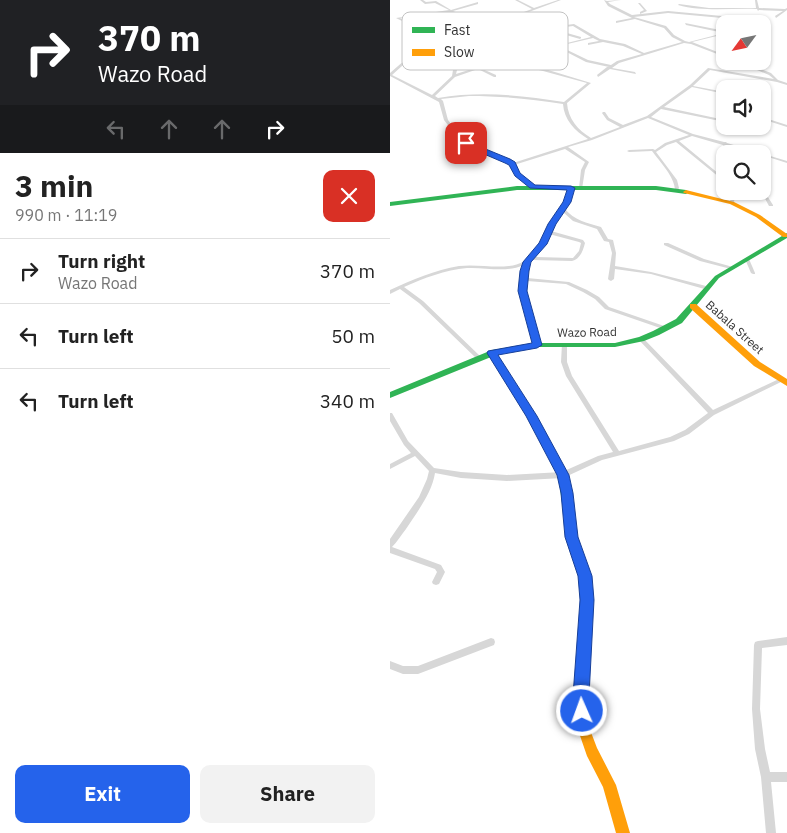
<!DOCTYPE html>
<html lang="en">
<head>
<meta charset="utf-8">
<style>
  body { margin:0; font-family:"IBM Plex Sans",sans-serif; background:#f2f2f2; color:#222; height:100vh; display:flex; flex-direction:column; font-size:19px; white-space:nowrap }
  * { box-sizing:border-box; margin:0 }
  p { font-size:16px; color:#767676 }
  .icon { flex:none; width:28px; height:28px; fill:none; stroke:currentColor; stroke-width:2; stroke-linecap:round; stroke-linejoin:round }
  .map { position:relative; flex:1; overflow:hidden }
  .side { display:flex; flex-direction:column; background:#fff; width:390px }
  .side>* { flex:none }
  .top-card { background:#202124; color:#fff; overflow:hidden }
  .needle { width:32px; rotate:237deg }
  .tools { position:absolute; left:326px; top:15px; display:grid; gap:10px }
  .tools a { display:grid; place-items:center; width:55px; height:55px; border-radius:10px; background:#fff; box-shadow:0 1px 4px #0004; font-size:25px }
  .pin { position:absolute; display:grid; place-items:center; width:42px; height:42px; color:#fff; margin:-21px; border-radius:10px; box-shadow:0 2px 8px #0006 }
  .me { position:absolute; width:55px; margin:-28px; rotate:358deg; stroke-linejoin:round; filter:drop-shadow(0 0 4px #0008) }
  .turn { display:flex; align-items:center; gap:18px; height:105px; padding:0 15px; font-size:22px }
  .turn .icon { width:65px; height:65px; stroke-width:2.5 }
  .turn b { display:block; font-size:35px; line-height:42px }
  .lanes { display:flex; align-items:center; height:48px; padding:0 15px; background:#0003; justify-content:center; gap:25px; direction:ltr }
  .lanes .off { opacity:.35 }
  .round { display:grid; place-items:center; flex:none; width:52px; height:52px; border-radius:10px; background:#f2f2f2 }
  .overview { display:flex; align-items:center; justify-content:space-between; height:85px; padding:0 15px }
  h1 { font-size:30px; font-weight:700; line-height:38px }
  .cta { display:flex; gap:10px; margin-top:auto; padding:10px 15px }
  .cta a { flex:1; height:58px; border-radius:10px; background:#2563eb; color:#fff; font-size:20px; font-weight:700; line-height:58px; text-align:center }
  .cta a+a { background:#f2f2f2; color:#222 }
  ul { padding:0; list-style:none }
  li { display:flex; align-items:center; gap:15px; height:65px; padding:0 15px; border-top:1px solid #e0e0e0 }
  li div { flex:1 }
  li b { display:block; font-size:19px }
  li em { font-style:normal }
  main { display:flex; flex:1; min-height:0 }
  .map>svg:first-child { display:block }
</style>
</head>
<body>
<main>
<section class="side">
<div class="top-card">
<div class="turn"><svg class="icon" aria-label="right" viewBox="0 0 24 24"><path d="M7 20v-9h11M14 6l5 5-5 5"/></svg><div><b>370 m</b>Wazo Road</div></div>
<div class="lanes"><svg class="icon off" aria-label="left" viewBox="0 0 24 24"><path d="M17 20v-9H6M10 6l-5 5 5 5"/></svg><svg class="icon off" aria-label="ahead" viewBox="0 0 24 24"><path d="M12 20V5M6 11l6-6 6 6"/></svg><svg class="icon off" aria-label="ahead" viewBox="0 0 24 24"><path d="M12 20V5M6 11l6-6 6 6"/></svg><svg class="icon" aria-label="right" viewBox="0 0 24 24"><path d="M7 20v-9h11M14 6l5 5-5 5"/></svg></div>
</div>
<div class="overview"><div><h1>3 min</h1><p>990 m · 11:19</p></div><a class="round" style="background:#d93025;color:#fff"><svg class="icon" aria-label="close" viewBox="0 0 24 24"><path d="M6 6l12 12M18 6L6 18"/></svg></a></div>
<ul>
<li><svg class="icon" aria-label="right" viewBox="0 0 24 24"><path d="M7 20v-9h11M14 6l5 5-5 5"/></svg><div><b>Turn right</b><p>Wazo Road</p></div><em>370 m</em></li>
<li><svg class="icon" aria-label="left" viewBox="0 0 24 24"><path d="M17 20v-9H6M10 6l-5 5 5 5"/></svg><div><b>Turn left</b></div><em>50 m</em></li>
<li><svg class="icon" aria-label="left" viewBox="0 0 24 24"><path d="M17 20v-9H6M10 6l-5 5 5 5"/></svg><div><b>Turn left</b></div><em>340 m</em></li>
</ul>
<div class="cta"><a>Exit</a><a>Share</a></div>
</section>
<div class="map">
<svg width="397" height="833" viewBox="0 0 397 833">
  <rect width="100%" height="100%" fill="#fff"/>
  <g fill="none" stroke-linecap="round" stroke-linejoin="round">
    <!-- street -->
    <g fill="#d7d7d7" fill-rule="evenodd">
      <path d="M 30,0 L 33,0 L 36,2 L 46,1 L 61,10 L 88,2 L 88,4 L 63,11 L 68,13 L 104,23 L 142,9 L 125,0 L 128,0 L 144,8 L 168,0 L 171,0 L 136,13 L 168,26 L 184,24 L 210,39 L 235,44 L 254,53 L 292,42 L 282,37 L 274,28 L 245,19 L 226,23 L 226,21 L 242,18 L 218,6 L 214,0 L 217,1 L 231,0 L 218,2 L 220,4 L 242,15 L 278,11 L 343,17 L 359,21 L 358,23 L 343,19 L 278,13 L 244,17 L 276,26 L 284,35 L 295,41 L 299,42 L 334,33 L 296,25 L 295,23 L 335,31 L 335,34 L 302,42 L 335,55 L 335,57 L 301,44 L 294,43 L 229,63 L 222,68 L 245,72 L 246,74 L 220,69 L 208,77 L 207,75 L 217,67 L 219,67 L 196,62 L 165,46 L 201,37 L 183,26 L 168,28 L 152,22 L 98,35 L 70,39 L 69,38 L 98,33 L 150,21 L 133,14 L 68,38 L 62,54 L 67,70 L 66,74 L 88,67 L 106,75 L 106,77 L 104,77 L 88,69 L 65,77 L 45,96 L 48,98 C 90,91 132,95 174,102 L 197,83 L 153,71 L 127,65 L 129,64 L 155,69 L 201,83 L 177,103 C 178,119 188,130 201,138 L 230,127 L 217,120 L 212,113 L 213,112 L 215,112 L 219,118 L 233,125 L 257,116 L 300,85 L 318,68 L 384,79 L 379,75 L 346,61 L 350,61 L 381,73 L 388,80 L 397,83 L 397,85 L 387,82 L 320,70 L 303,86 L 335,92 L 335,94 L 302,87 L 274,107 L 335,120 L 335,122 L 271,109 L 261,117 L 303,134 L 334,142 L 336,142 L 337,143 L 397,161 L 397,163 L 372,155 L 372,154 L 367,154 L 337,146 L 343,154 L 339,154 L 334,148 L 333,145 L 302,136 L 289,141 L 335,179 L 335,182 L 286,142 L 277,145 L 266,152 L 287,180 L 289,188 L 287,192 L 285,192 C 286,178 270,162 262,151 L 239,152 L 237,151 L 239,150 L 263,149 L 265,150 L 275,143 L 299,135 L 258,118 L 202,140 L 178,147 L 199,162 L 195,170 L 192,189 L 189,188 L 191,170 L 195,162 L 175,149 L 124,165 L 129,173 L 145,187 L 142,188 L 126,175 L 120,165 L 117,162 L 71,142 L 54,120 L 49,102 L 0,76 L 0,73 L 31,46 L 32,48 L 2,75 L 42,95 L 62,76 L 63,70 L 60,54 L 65,38 L 36,33 L 6,18 L 59,10 L 45,3 L 35,4 ZM 61,12 L 66,15 L 102,24 L 67,36 L 38,31 L 10,18 ZM 203,38 L 209,41 L 198,43 L 198,45 L 213,42 L 233,46 L 252,54 L 227,61 L 221,65 L 198,60 L 169,46 ZM 79,96 C 111,96 142,99 173,104 C 174,120 185,131 198,139 L 123,163 L 119,160 L 73,140 L 58,120 L 53,101 L 51,99 Z"/>
      <path d="M 365,0 L 367,0 L 369,8 L 395,9 L 397,8 L 397,10 L 386,18 L 385,16 L 393,11 L 369,10 L 368,11 L 367,9 C 341,8 313,12 288,5 L 289,4 L 319,8 L 366,8 Z"/>
      <path d="M 248,3 L 250,3 L 257,11 L 250,14 L 250,12 L 254,10 Z"/>
      <path d="M 177,33 L 191,37 L 191,38 L 190,39 L 176,35 Z"/>
      <path d="M 372,117 L 397,125 L 397,127 L 372,119 Z"/>
      <path d="M 180,187 L 183,188 C 182,196 180,202 175,209 C 184,220 197,223 211,227 L 218,239 L 223,240 L 226,253 L 225,266 L 261,272 L 320,287 L 320,289 L 318,290 L 261,274 L 225,269 L 224,279 L 221,281 L 219,280 L 218,279 L 222,253 L 219,242 L 214,241 L 207,229 L 183,221 L 173,212 L 161,231 L 193,240 L 195,243 C 193,251 190,259 182,261 L 143,260 L 139,262 L 137,278 L 179,282 L 197,290 L 209,297 L 219,307 L 277,327 L 278,328 L 277,329 L 273,329 L 215,309 L 205,299 L 193,292 L 176,284 L 137,281 L 136,291 L 150,345 L 147,347 L 145,346 L 130,291 L 132,280 L 130,279 L 132,278 L 134,265 C 116,273 96,267 77,268 C 55,270 34,278 14,287 L 33,301 L 91,357 L 92,358 L 91,359 L 87,359 L 29,303 L 10,289 L 0,294 L 0,290 C 22,280 45,270 69,266 C 86,264 103,268 119,266 C 146,263 150,240 162,221 C 166,214 172,209 175,202 C 177,197 178,192 180,187 ZM 159,234 L 189,242 L 191,243 L 189,251 L 183,258 L 146,257 L 151,249 Z"/>
      <path d="M 372,188 L 383,205 L 383,206 L 379,206 L 371,191 L 372,191 Z"/>
      <path d="M 341,191 L 345,191 L 344,203 L 342,204 L 340,203 Z"/>
      <path d="M 274,243 L 278,243 L 314,259 L 343,267 L 343,268 L 341,269 L 310,261 L 274,245 Z"/>
      <path d="M 355,258 L 357,258 L 359,259 L 365,273 L 365,274 L 363,274 L 361,273 L 355,259 Z"/>
      <path d="M 251,337 L 253,338 L 323,410 L 389,379 L 391,378 L 394,380 L 393,381 L 324,415 L 299,434 L 284,441 L 212,460 L 173,478 L 117,481 L 71,478 L 45,473 C 42,493 27,512 16,529 C 11,535 7,542 2,547 L 51,565 L 55,572 L 49,584 L 46,585 L 43,584 L 42,582 L 47,572 L 45,569 L 0,553 L 0,539 L 29,497 L 37,479 L 39,471 L 25,456 L 0,469 L 0,464 L 21,453 L 14,445 L 0,421 L 0,413 L 2,413 L 18,441 L 44,468 L 71,472 L 117,475 L 172,472 L 208,456 L 223,452 L 176,376 L 171,362 L 172,344 L 174,343 L 177,345 L 177,362 L 182,376 L 229,451 L 280,437 L 295,430 L 318,413 L 249,340 L 248,339 Z"/>
      <path d="M 397,637 L 397,645 L 372,648 L 370,709 L 375,749 L 380,772 L 397,772 L 397,782 L 381,782 L 386,833 L 376,833 L 371,777 L 365,749 L 362,709 L 364,645 L 365,642 L 368,641 Z"/>
      <path d="M 101,638 L 104,639 L 105,642 L 104,645 L 28,674 L 13,674 L 0,669 L 0,661 L 13,666 L 28,666 Z"/>
    </g>
    <!-- fast -->
    <g fill="#30b455" fill-rule="evenodd">
      <path d="M 127,186 L 266,186 L 296,190 L 299,192 L 296,194 L 266,190 L 127,190 L 0,206 L 0,202 Z"/>
      <path d="M 397,233 L 397,238 L 329,278 L 292,323 L 269,335 L 254,341 L 225,347 L 147,347 L 121,351 L 107,355 L 145,416 L 178,475 L 187,537 L 200,576 L 202,615 L 200,619 L 196,620 L 192,619 L 190,615 L 190,576 L 177,537 L 168,475 L 137,416 L 101,357 L 0,398 L 0,392 L 102,350 L 147,343 L 225,343 L 249,337 L 263,331 L 286,319 L 325,276 Z"/>
    </g>
    <!-- slow -->
    <g fill="#ff9f0a" fill-rule="evenodd">
      <path d="M 296,190 L 344,202 L 370,215 L 397,234 L 397,237 L 393,237 L 366,217 L 340,204 L 294,193 L 293,192 Z"/>
      <path d="M 300,304 L 306,304 L 370,362 L 397,379 L 397,386 L 364,366 L 300,308 Z"/>
      <path d="M 196,610 L 200,611 L 202,615 L 197,695 L 199,727 L 207,748 L 226,785 L 240,833 L 226,833 L 213,787 L 197,756 L 187,727 L 185,695 L 190,615 L 192,611 Z"/>
    </g>
  </g>
  <!-- route -->
  <path fill="#2563eb" stroke="#184099" d="M 76,141 L 120,159 L 125,162 L 130,173 L 145,185 L 181,186 L 185,188 L 181,202 L 166,224 L 157,244 L 141,262 L 139,271 L 137,291 L 152,345 L 147,348 L 108,355 L 147,416 L 179,475 L 183,493 L 188,537 L 202,576 L 204,600 L 199,696 L 200,711 L 198,717 L 192,719 L 186,717 L 183,696 L 190,600 L 188,576 L 175,537 L 171,493 L 167,475 L 136,416 L 97,353 L 98,351 L 142,343 L 128,291 L 130,271 L 133,262 L 149,243 L 158,224 L 173,202 L 177,190 L 140,188 L 125,176 L 119,165 L 115,163 L 73,145 L 72,143 Z"/>
  <g text-anchor="middle" dominant-baseline="central" stroke-width="5" stroke-linejoin="round" paint-order="stroke">
    <!-- street labels -->
    <g font-size="12" fill="#333" stroke="#fff">
      <text transform="translate(345 327) rotate(42)">Babala Street</text>
      <text transform="translate(197 332) rotate(-1)">Wazo Road</text>
    </g>
  </g>
  <!-- legend -->
  <rect x="12" y="12" width="166" height="58" rx="8" fill="#fff" stroke="#c2c2c2" stroke-width="1"/>
  <rect x="22" y="27" width="23" height="6" fill="#30b455"/>
  <rect x="22" y="49" width="23" height="7" fill="#ff9f0a"/>
  <g font-size="14" fill="#333">
    <text x="54" y="35">Fast</text>
    <text x="54" y="57">Slow</text>
  </g>
</svg>
<div class="tools">
<a><svg class="needle" viewBox="-14 -14 28 28"><path d="M0-13l5 13h-10z" fill="#e53935"/><path d="M0 13l5-13h-10z" fill="#767676"/></svg></a>
<a><svg class="icon" aria-label="sound" viewBox="0 0 24 24"><path d="M4 9h4l5-4v14l-5-4H4zM17 9q2 3 0 6"/></svg></a>
<a><svg class="icon" aria-label="search" viewBox="0 0 24 24"><circle cx="10" cy="10" r="6"/><path d="M15 15l6 6"/></svg></a>
</div>
<div class="pin" style="left:76px;top:143px;background:#d93025"><svg class="icon" aria-label="arrive" viewBox="0 0 24 24"><path d="M6 21V4h12l-3 4 3 4H6"/></svg></div>
<svg class="me" style="left:192px;top:711px" viewBox="-20 -20 40 40"><circle r="17" fill="#2563eb" stroke="#fff" stroke-width="3"/><path d="M0-11L8 9 0 5-8 9z" fill="#fff"/></svg>
</div>
</main>
</body>
</html>
